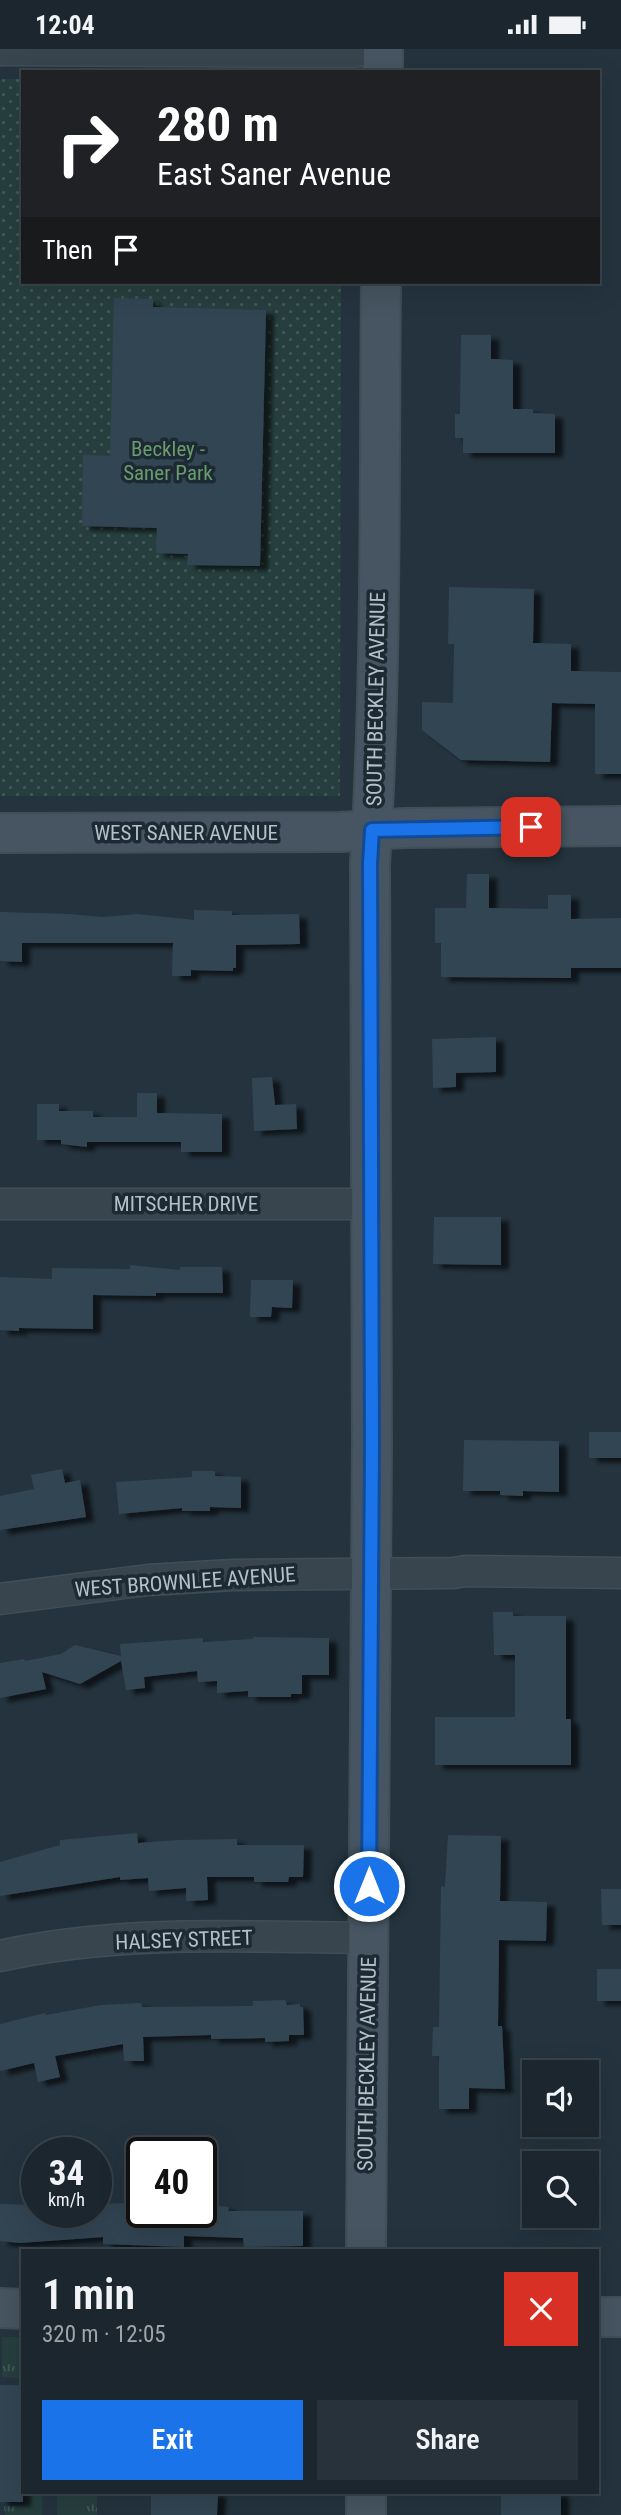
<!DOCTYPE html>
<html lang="en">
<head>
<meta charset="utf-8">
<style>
  body { margin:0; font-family:"Roboto Condensed",sans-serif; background:#28323a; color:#f1f3f6; height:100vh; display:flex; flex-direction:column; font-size:26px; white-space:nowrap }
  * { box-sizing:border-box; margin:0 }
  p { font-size:23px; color:#a0a5aa }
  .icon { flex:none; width:38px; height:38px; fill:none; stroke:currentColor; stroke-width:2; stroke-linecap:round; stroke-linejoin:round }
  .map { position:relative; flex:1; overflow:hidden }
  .side { position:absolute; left:21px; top:2200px; width:578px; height:245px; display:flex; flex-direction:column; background:#1b262e; border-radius:0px; box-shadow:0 7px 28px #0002,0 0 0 2px #39434a }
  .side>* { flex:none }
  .hud { position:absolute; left:21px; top:21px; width:579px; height:214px; border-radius:0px; box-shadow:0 7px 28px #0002,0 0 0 2px #39434a; background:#202124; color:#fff; overflow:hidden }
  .controls { position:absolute; left:522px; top:2011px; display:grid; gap:14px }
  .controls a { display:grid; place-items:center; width:77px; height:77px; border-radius:0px; background:#1b262e; box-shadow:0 7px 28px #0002,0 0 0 2px #39434a; font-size:35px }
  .speed { position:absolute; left:21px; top:2088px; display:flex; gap:14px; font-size:35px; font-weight:700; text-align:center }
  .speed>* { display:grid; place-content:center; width:91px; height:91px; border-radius:50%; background:#1b262e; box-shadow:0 7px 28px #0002,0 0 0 2px #39434a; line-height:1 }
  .speed small { font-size:18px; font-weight:400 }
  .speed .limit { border:4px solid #111; border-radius:10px; background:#fff; color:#111 }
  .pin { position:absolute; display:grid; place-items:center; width:60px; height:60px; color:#fff; margin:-30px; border-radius:14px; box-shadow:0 4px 10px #0006 }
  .me { position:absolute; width:77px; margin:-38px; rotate:0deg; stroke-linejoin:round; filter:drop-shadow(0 0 5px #0008) }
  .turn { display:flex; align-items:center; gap:24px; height:147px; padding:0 21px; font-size:32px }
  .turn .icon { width:91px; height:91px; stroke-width:2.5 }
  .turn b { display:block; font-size:49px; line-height:60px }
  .then { display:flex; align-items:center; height:66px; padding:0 21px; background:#0003; gap:14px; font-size:26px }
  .round { display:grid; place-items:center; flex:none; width:74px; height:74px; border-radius:0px; background:#28323a }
  .head { display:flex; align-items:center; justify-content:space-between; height:119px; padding:0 21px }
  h1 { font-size:42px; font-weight:600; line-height:52px }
  .primary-button { display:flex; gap:14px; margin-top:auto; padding:14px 21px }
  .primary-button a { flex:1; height:80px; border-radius:0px; background:#1a73e8; color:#fff; font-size:28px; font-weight:600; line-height:80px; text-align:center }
  .primary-button a+a { background:#28323a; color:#f1f3f6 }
  .status { display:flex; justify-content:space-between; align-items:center; height:49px; padding:0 35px; background:#1b262e; direction:ltr }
  .status svg { height:19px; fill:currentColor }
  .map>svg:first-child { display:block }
</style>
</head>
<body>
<div class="status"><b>12:04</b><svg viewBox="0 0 49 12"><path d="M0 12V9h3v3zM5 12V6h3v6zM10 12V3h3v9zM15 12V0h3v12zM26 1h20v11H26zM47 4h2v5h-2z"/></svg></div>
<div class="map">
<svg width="621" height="2466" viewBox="0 0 621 2466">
  <defs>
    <pattern id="grass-tufts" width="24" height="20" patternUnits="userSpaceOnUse" patternTransform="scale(1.75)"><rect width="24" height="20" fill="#263f3e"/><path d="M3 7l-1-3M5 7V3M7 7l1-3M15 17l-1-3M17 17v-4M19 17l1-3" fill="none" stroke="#435959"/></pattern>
    <pattern id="park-dots" width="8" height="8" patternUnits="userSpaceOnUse" patternTransform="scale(1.75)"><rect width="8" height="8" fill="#263f3e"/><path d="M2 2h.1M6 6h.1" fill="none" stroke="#435959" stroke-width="1.8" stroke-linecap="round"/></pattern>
    <filter id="shadow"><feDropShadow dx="8" dy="4.5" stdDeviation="2" flood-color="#0009"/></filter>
  </defs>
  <rect width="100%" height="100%" fill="#24333e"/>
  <!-- grass -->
  <g fill="url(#grass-tufts)">
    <path d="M 2,2288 L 23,2288 L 23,2329 L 2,2328 Z"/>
    <path d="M 25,2443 L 32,2443 L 33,2446 L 42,2446 L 42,2466 L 5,2466 L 4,2457 L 25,2457 Z"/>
    <rect x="57" y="2443" width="40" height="23"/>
  </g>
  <!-- park -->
  <path fill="url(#park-dots)" d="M 0,30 L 23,30 L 23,233 L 341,233 L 340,747 L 0,747 Z"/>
  <!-- building -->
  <g fill="#334553" filter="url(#shadow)">
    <path d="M 114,249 L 153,250 L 153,258 L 266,261 L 260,517 L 187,516 L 188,505 L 156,504 L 157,479 L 82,477 L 83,406 L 110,407 Z"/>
    <path d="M 461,286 L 491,286 L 491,310 L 513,311 L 513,360 L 533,360 L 533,364 L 555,365 L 555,404 L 463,404 L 463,389 L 455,389 L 455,365 L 460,365 Z"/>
    <path d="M 449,538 L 534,540 L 533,594 L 571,595 L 571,622 L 621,623 L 621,725 L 595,725 L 595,655 L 552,654 L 550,713 L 461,711 L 422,681 L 422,653 L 453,654 L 454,595 L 448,595 Z"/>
    <path d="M 467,825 L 489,825 L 489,859 L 548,860 L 548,846 L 571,846 L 571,870 L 621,869 L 621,919 L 571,919 L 571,929 L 441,928 L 441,894 L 435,894 L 435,859 L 466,859 Z"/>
    <path d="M 194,861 L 232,862 L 232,866 L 299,865 L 300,895 L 236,896 L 236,919 L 233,919 L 233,922 L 191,921 L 191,927 L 172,927 L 173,894 L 22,894 L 22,913 L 0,912 L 0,863 L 69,865 L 102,868 L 138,865 L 194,871 Z"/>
    <path d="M 496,988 L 496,1023 L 456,1024 L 456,1038 L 433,1039 L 432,990 Z"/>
    <path d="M 272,1028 L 275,1056 L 296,1055 L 297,1080 L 254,1082 L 252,1029 Z"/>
    <path d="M 137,1044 L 157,1044 L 157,1064 L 222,1065 L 222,1103 L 181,1103 L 181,1093 L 87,1093 L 87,1098 L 61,1095 L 61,1091 L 37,1091 L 37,1055 L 59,1055 L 59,1062 L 93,1062 L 93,1068 L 137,1068 Z"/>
    <path d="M 434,1168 L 501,1168 L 501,1216 L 433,1215 Z"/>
    <path d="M 130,1216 L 180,1221 L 180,1218 L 222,1218 L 223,1244 L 156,1244 L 156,1247 L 93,1246 L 93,1280 L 19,1279 L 19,1282 L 0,1281 L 0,1228 L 52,1230 L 52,1219 L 130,1220 Z"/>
    <path d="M 251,1231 L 293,1231 L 292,1259 L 272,1258 L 271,1268 L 250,1268 Z"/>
    <rect x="589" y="1383" width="32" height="26"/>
    <path d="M 464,1391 L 559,1392 L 559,1443 L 523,1442 L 523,1447 L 500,1446 L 500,1442 L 463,1442 Z"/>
    <path d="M 62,1420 L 65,1434 L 80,1431 L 86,1468 L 0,1481 L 0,1447 L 34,1440 L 31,1426 Z"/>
    <path d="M 192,1422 L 215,1422 L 215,1427 L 241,1428 L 241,1459 L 210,1458 L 210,1462 L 182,1462 L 182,1459 L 119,1465 L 116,1433 L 192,1428 Z"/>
    <path d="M 493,1563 L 513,1563 L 513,1567 L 566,1567 L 566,1670 L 571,1670 L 571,1716 L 435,1716 L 435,1668 L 515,1668 L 515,1606 L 494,1606 Z"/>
    <path d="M 253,1588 L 329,1589 L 329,1626 L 302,1626 L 302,1645 L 291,1645 L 291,1648 L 248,1648 L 248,1642 L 217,1644 L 217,1632 L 198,1633 L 197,1622 L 144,1628 L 145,1639 L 126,1641 L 121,1612 L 80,1635 L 42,1623 L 46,1640 L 0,1649 L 0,1614 L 24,1610 L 25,1612 L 61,1605 L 75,1596 L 121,1607 L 120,1595 L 203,1589 L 203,1593 L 253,1590 Z"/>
    <path d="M 137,1784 L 138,1794 L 178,1791 L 237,1790 L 237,1796 L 304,1796 L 303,1828 L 289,1828 L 288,1833 L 254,1833 L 254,1828 L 207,1828 L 208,1851 L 186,1852 L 186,1839 L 149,1842 L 148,1829 L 120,1831 L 120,1828 L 0,1847 L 0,1813 L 60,1796 L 60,1791 Z"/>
    <path d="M 448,1786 L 501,1787 L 500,1852 L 547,1853 L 546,1892 L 499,1891 L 498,1977 L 502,1977 L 505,2040 L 469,2039 L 469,2060 L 439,2060 L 439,2007 L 432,2007 L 433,1978 L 439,1978 L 441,1837 L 445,1838 Z"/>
    <path d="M 601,1840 L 621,1840 L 621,1876 L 602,1876 Z"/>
    <rect x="597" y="1920" width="24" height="32"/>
    <path d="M 285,1951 L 287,1956 L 300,1955 L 300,1958 L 303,1958 L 304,1986 L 289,1986 L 289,1992 L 265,1993 L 265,1989 L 211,1990 L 211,1986 L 143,1988 L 144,2012 L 124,2012 L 123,1995 L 55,2007 L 60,2028 L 38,2033 L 34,2014 L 0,2022 L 0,1975 L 45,1964 L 46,1966 L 101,1956 L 141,1954 L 142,1958 L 253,1957 L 253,1952 Z"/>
    <path d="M 131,2154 L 131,2158 L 142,2159 L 142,2163 L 201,2163 L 201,2155 L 229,2158 L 228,2162 L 303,2162 L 303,2197 L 244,2198 L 243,2189 L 184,2187 L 184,2198 L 103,2195 L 103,2188 L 20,2194 L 0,2192 L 0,2155 L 37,2156 L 37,2163 L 96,2163 L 96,2155 Z"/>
    <rect x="0" y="2336" width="23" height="117"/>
    <path d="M 151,2443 L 218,2443 L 217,2466 L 151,2466 Z"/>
    <rect x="501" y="2443" width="60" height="23"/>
  </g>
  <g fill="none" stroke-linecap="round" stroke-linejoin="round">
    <!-- street casing -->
    <g stroke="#414e57" stroke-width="33">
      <g id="street">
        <path d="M 0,1 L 350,3 L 375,0"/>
        <path d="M 0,1155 L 371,1155"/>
        <path d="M 0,1550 L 148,1531 L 233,1526 L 453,1524 L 466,1522 L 621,1524"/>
        <path d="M 0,1907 C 120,1880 247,1888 368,1889"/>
      </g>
    </g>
    <!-- secondary casing -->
    <g stroke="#414e57" stroke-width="42">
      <g id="secondary">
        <path d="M 383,23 L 383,0"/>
        <path d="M 0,784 L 340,783 L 405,779 L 621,777"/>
        <path d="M 366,2202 L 372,1397 L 370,815 C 382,621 379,427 381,233"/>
        <path d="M 0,2259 L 23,2260"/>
        <path d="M 597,2268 L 621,2268"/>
        <path d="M 366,2466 L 366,2443"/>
      </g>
    </g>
    <!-- street -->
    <use href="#street" stroke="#38454e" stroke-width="30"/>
    <!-- secondary -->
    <use href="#secondary" stroke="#465561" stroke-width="38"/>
  </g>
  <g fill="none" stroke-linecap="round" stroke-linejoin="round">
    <!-- route casing -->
    <g stroke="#114b97" stroke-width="18">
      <path id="route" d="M 369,1837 L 372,1397 L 370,815 L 372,781 L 531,778"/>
    </g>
    <!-- route -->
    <use href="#route" stroke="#1a73e8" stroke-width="12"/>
  </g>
  <g text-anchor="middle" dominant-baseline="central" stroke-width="7" stroke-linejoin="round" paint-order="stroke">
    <!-- park labels -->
    <g font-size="21" fill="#6a9b6e" stroke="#1d2a33">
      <text x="168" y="400">Beckley -<tspan x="168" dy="24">Saner Park</tspan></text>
    </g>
    <!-- street labels -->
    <g font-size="21" fill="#b4c0c9" stroke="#1d2a33">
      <text transform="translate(376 650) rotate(-89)">SOUTH BECKLEY AVENUE</text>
      <text x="186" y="784">WEST SANER AVENUE</text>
      <text x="186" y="1155">MITSCHER DRIVE</text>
      <text transform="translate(185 1533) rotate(-4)">WEST BROWNLEE AVENUE</text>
      <text transform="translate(184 1891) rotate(-2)">HALSEY STREET</text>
      <text transform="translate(367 2015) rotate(-89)">SOUTH BECKLEY AVENUE</text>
    </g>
  </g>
</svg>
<div class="controls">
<a><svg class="icon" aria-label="sound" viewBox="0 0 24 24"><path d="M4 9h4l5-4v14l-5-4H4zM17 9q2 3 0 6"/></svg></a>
<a><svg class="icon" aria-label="search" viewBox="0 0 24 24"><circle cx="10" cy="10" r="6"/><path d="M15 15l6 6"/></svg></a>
</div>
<div class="speed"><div>34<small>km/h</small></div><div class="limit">40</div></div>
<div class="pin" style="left:531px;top:778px;background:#d93025"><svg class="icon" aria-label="arrive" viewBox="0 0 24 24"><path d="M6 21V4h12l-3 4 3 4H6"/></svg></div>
<svg class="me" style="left:369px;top:1837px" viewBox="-20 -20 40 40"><circle r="17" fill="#1a73e8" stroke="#fff" stroke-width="3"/><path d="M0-11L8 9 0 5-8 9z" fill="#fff"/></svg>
<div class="hud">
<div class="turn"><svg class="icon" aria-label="right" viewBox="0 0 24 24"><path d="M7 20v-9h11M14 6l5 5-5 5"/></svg><div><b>280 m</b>East Saner Avenue</div></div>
<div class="then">Then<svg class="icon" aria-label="arrive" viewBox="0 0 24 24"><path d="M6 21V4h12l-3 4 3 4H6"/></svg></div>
</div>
<section class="side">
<div class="head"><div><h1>1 min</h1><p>320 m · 12:05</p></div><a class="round" style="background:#d93025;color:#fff"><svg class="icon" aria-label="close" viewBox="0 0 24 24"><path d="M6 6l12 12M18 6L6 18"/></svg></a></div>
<div class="primary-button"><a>Exit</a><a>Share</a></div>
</section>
</div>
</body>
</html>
